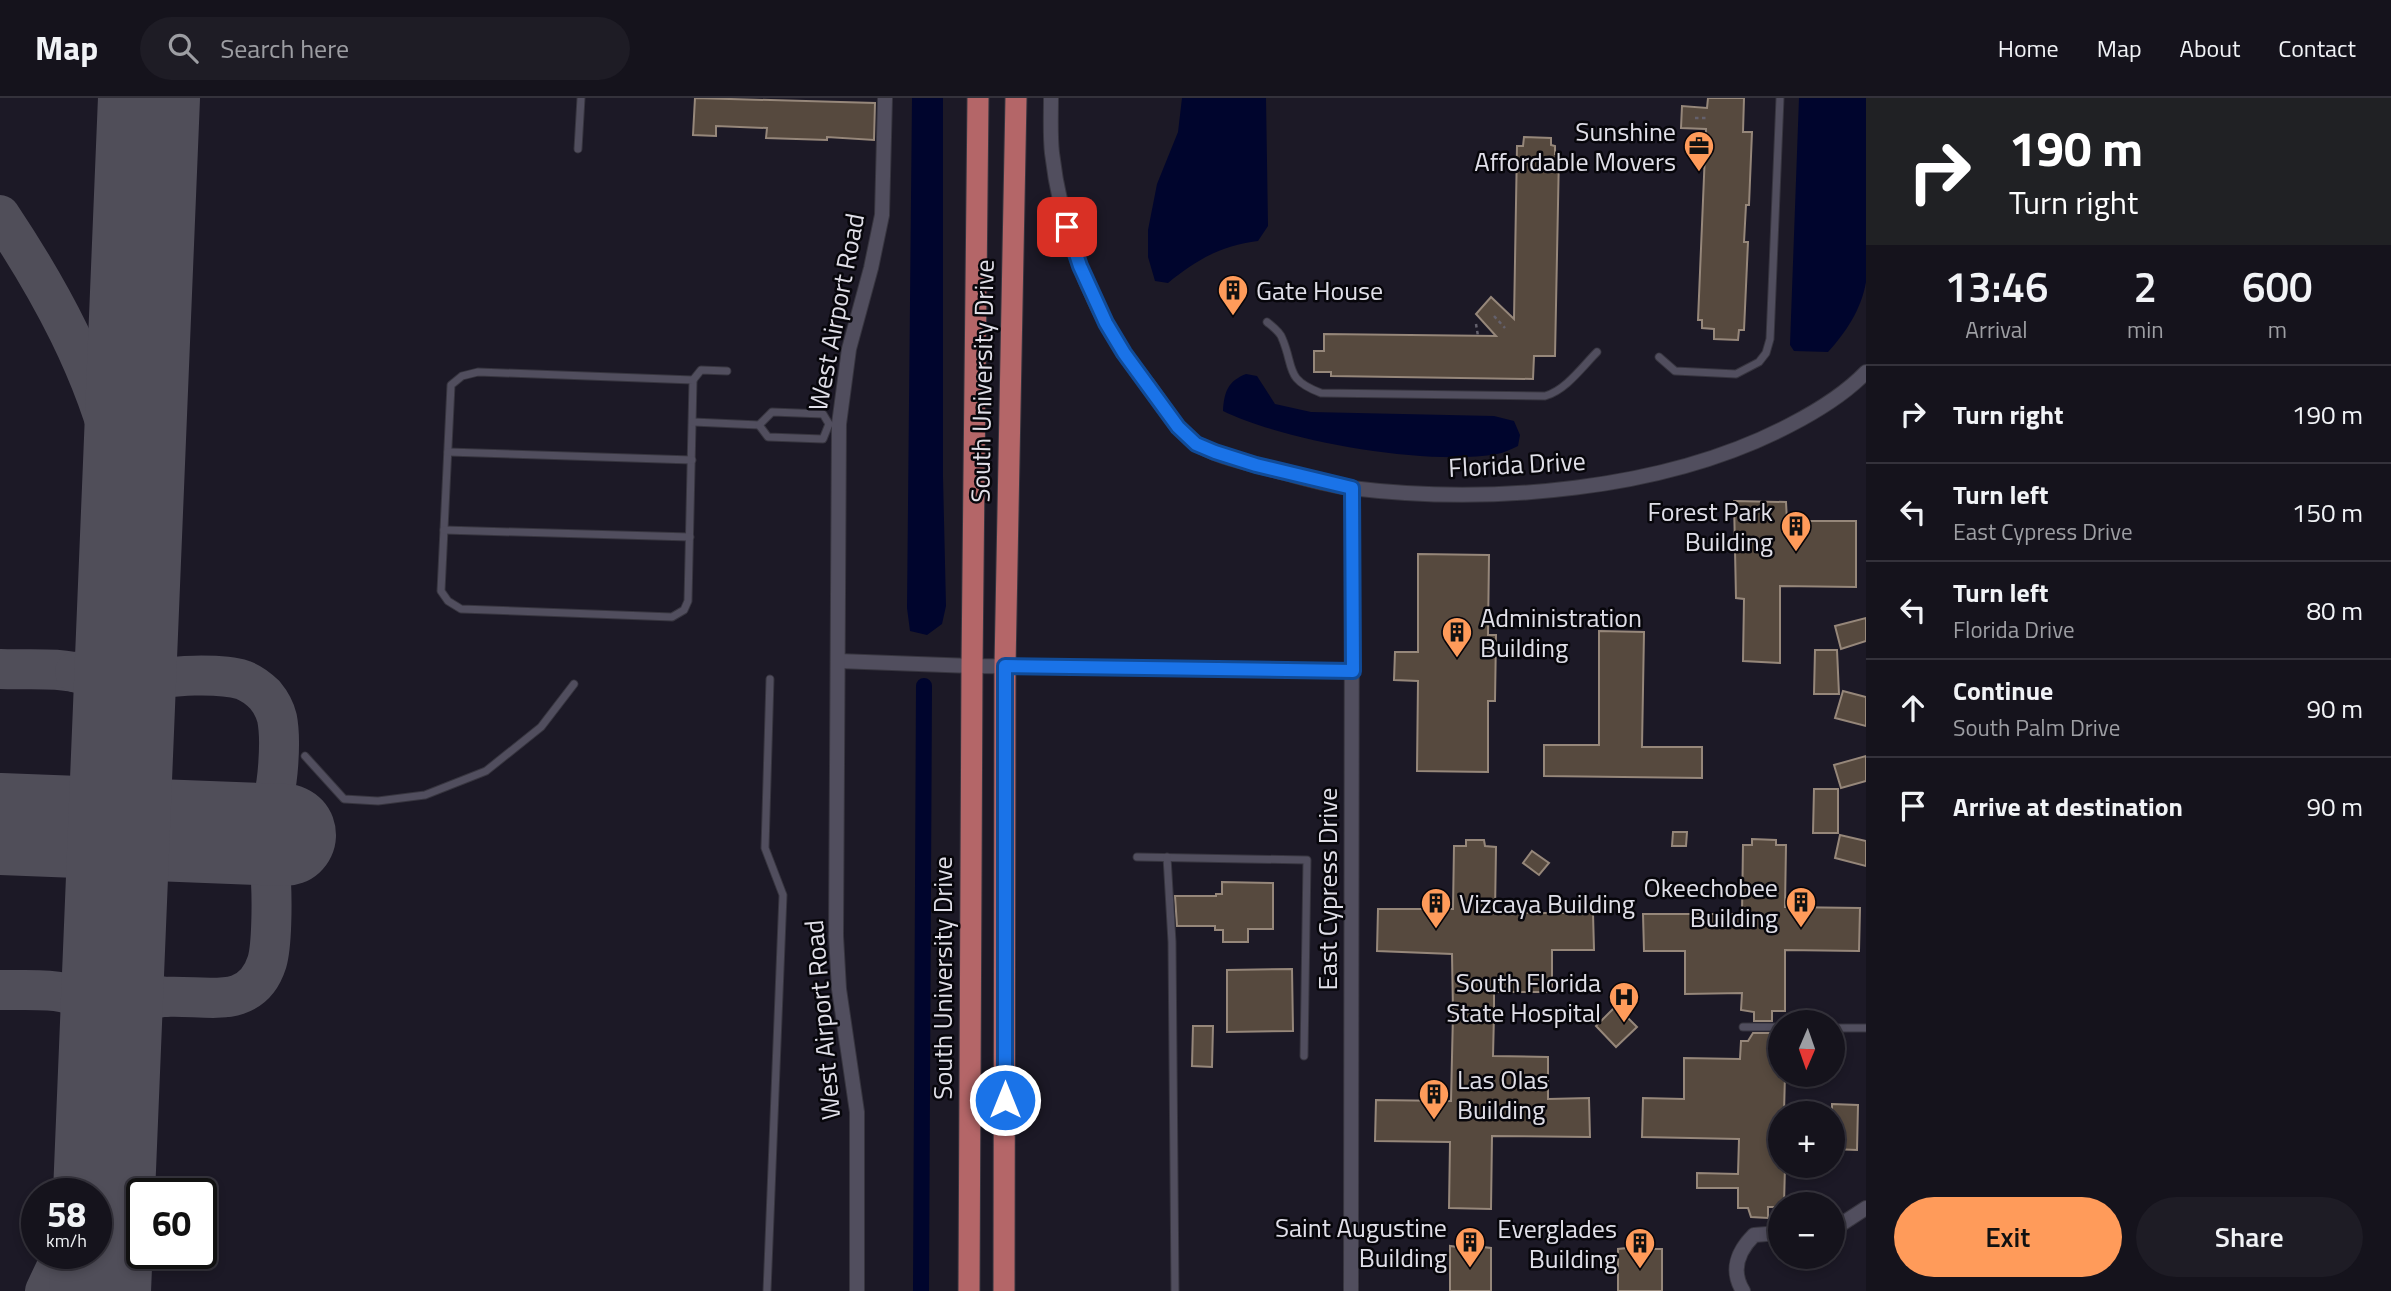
<!DOCTYPE html>
<html lang="en">
<head>
<meta charset="utf-8">
<style>
  body { margin:0; font-family:"Titillium Web",sans-serif; background:#1e1c25; color:#f1f3f6; height:100vh; display:flex; flex-direction:column; font-size:26px; white-space:nowrap }
  * { box-sizing:border-box; margin:0 }
  p { font-size:23px; color:#9d9ea3 }
  .icon { flex:none; width:38px; height:38px; fill:none; stroke:currentColor; stroke-width:2; stroke-linecap:round; stroke-linejoin:round }
  .map { position:relative; flex:1; overflow:hidden }
  .details { display:flex; flex-direction:column; background:#15131c; width:525px }
  .details>* { flex:none }
  .guide { background:#202124; color:#fff; overflow:hidden }
  .needle { width:46px; rotate:182deg }
  .buttons { position:absolute; left:1768px; top:912px; display:grid; gap:14px }
  .buttons a { display:grid; place-items:center; width:77px; height:77px; border-radius:50%; background:#15131c; box-shadow:0 4px 10px #0003,0 0 0 2px #34323b; font-size:35px }
  .speed { position:absolute; left:21px; top:1080px; display:flex; gap:14px; font-size:35px; font-weight:700; text-align:center }
  .speed>* { display:grid; place-content:center; width:91px; height:91px; border-radius:50%; background:#15131c; box-shadow:0 4px 10px #0003,0 0 0 2px #34323b; line-height:1 }
  .speed small { font-size:18px; font-weight:400 }
  .speed .limit { border:4px solid #111; border-radius:10px; background:#fff; color:#111 }
  .pin { position:absolute; display:grid; place-items:center; width:60px; height:60px; color:#fff; margin:-30px; border-radius:14px; box-shadow:0 4px 10px #0006 }
  .me { position:absolute; width:77px; margin:-38px; rotate:0deg; stroke-linejoin:round; filter:drop-shadow(0 0 5px #0008) }
  .turn { display:flex; align-items:center; gap:24px; height:147px; padding:0 28px; font-size:32px }
  .turn .icon { width:91px; height:91px; stroke-width:2.5 }
  .turn b { display:block; font-size:49px; line-height:60px }
  .eta { display:flex; justify-content:space-evenly; align-items:center; height:119px; text-align:center }
  .eta b { font-size:42px; font-weight:600; line-height:49px }
  .action { display:flex; gap:14px; margin-top:auto; padding:14px 28px }
  .action a { flex:1; height:80px; border-radius:42px; background:#ff9b5a; color:#111; font-size:28px; font-weight:600; line-height:80px; text-align:center }
  .action a+a { background:#1e1c25; color:#f1f3f6 }
  ul { padding:0; list-style:none }
  li { display:flex; align-items:center; gap:21px; height:98px; padding:0 28px; border-top:2px solid #34323b }
  li div { flex:1 }
  li b { display:block; font-size:26px }
  li em { font-style:normal }
  header { display:flex; align-items:center; gap:42px; box-sizing:border-box; height:98px; padding:0 35px; background:#15131c; border-bottom:2px solid #34323b }
  header strong { font-size:33px }
  nav { display:flex; gap:38px; margin-inline-start:auto; font-size:24px }
  .search { width:490px; height:63px; background:#1e1c25; display:flex; align-items:center; gap:18px; box-sizing:border-box; padding:0 24px; border-radius:38px; color:#9d9ea3; font-size:26px }
  main { display:flex; flex:1; min-height:0 }
  .map>svg:first-child { display:block }
</style>
</head>
<body>
<header>
<strong>Map</strong>
<div class="search"><svg class="icon" aria-label="search" viewBox="0 0 24 24"><circle cx="10" cy="10" r="6"/><path d="M15 15l6 6"/></svg>Search here</div>
<nav><a>Home</a><a>Map</a><a>About</a><a>Contact</a></nav>
</header>
<main>
<div class="map">
<svg width="1866" height="1193" viewBox="0 0 1866 1193">
  <rect width="100%" height="100%" fill="#1c1926"/>
  <!-- water -->
  <g fill="#00052d">
    <path d="M 912,0 L 943,0 L 943,379 L 946,508 L 942,526 L 927,537 L 910,533 L 907,510 Z"/>
    <path d="M 1182,0 L 1266,0 L 1268,128 L 1258,143 C 1222,147 1196,162 1168,185 L 1155,183 L 1148,159 L 1148,132 L 1157,86 L 1178,34 Z"/>
    <path d="M 1799,0 L 1866,0 L 1866,184 C 1861,212 1846,234 1828,254 L 1794,253 L 1790,247 Z"/>
    <path d="M 1246,276 L 1257,278 L 1275,306 L 1311,314 L 1494,318 L 1514,323 L 1520,337 L 1518,348 C 1511,351 1504,355 1497,356 C 1427,368 1287,344 1223,313 C 1224,294 1228,283 1246,276 Z"/>
  </g>
  <g fill="none" stroke-linecap="round" stroke-linejoin="round">
    <!-- canal -->
    <path stroke="#00052d" stroke-width="16" d="M 921,1193 L 924,588"/>
    <!-- taxiway -->
    <g stroke="#504e59" stroke-width="40">
      <path d="M 0,117 C 50,192 95,274 116,363 C 124,397 127,433 130,469"/>
      <path d="M 0,571 C 49,573 107,561 124,620"/>
      <path d="M 75,574 C 107,572 121,556 128,527"/>
      <path d="M 124,620 C 129,606 135,594 148,586 C 164,575 224,576 243,582 C 251,585 258,590 265,597 C 270,603 275,612 277,620 C 281,640 279,693 269,710 C 260,725 246,732 229,735"/>
      <path d="M 114,853 C 123,879 136,894 165,899"/>
      <path d="M 0,892 C 47,893 97,884 110,941"/>
      <path d="M 110,941 C 142,853 242,943 267,864 C 272,847 272,804 271,784 C 270,759 252,743 229,735"/>
      <path d="M 86,1096 L 104,1019 L 109,972"/>
      <path d="M 45,1193 L 63,1155"/>
    </g>
    <!-- runway -->
    <g stroke="#504e59" stroke-width="102">
      <path d="M 0,726 L 285,737"/>
      <path d="M 100,1193 L 149,0"/>
    </g>
  </g>
  <!-- building -->
  <g fill="#56493e" stroke="#96877a" stroke-width="2">
    <path d="M 695,0 L 875,5 L 874,42 L 827,39 L 827,42 L 766,40 L 767,30 L 716,28 L 716,38 L 693,37 Z"/>
    <path d="M 1708,0 L 1744,0 L 1743,34 L 1752,34 L 1749,107 L 1746,107 L 1744,144 L 1748,144 L 1744,232 L 1739,232 L 1738,242 L 1714,241 L 1714,231 L 1702,230 L 1702,222 L 1698,222 L 1706,31 L 1681,30 L 1682,8 L 1707,10 Z"/>
    <path d="M 1524,39 L 1551,40 L 1551,47 L 1555,48 L 1555,56 L 1559,56 L 1555,258 L 1534,258 L 1533,281 L 1331,278 L 1331,274 L 1314,274 L 1314,253 L 1324,253 L 1324,236 L 1496,238 L 1476,216 L 1491,199 L 1514,221 L 1517,48 L 1523,48 Z"/>
    <path d="M 1734,403 L 1786,404 L 1787,423 L 1856,423 L 1856,489 L 1780,488 L 1780,565 L 1743,563 L 1744,501 L 1736,500 Z"/>
    <path d="M 1418,456 L 1489,457 L 1488,537 L 1496,537 L 1495,603 L 1488,603 L 1488,674 L 1417,673 L 1418,583 L 1394,582 L 1395,554 L 1418,554 Z"/>
    <path d="M 1866,520 L 1866,543 L 1841,551 L 1835,528 Z"/>
    <path d="M 1599,533 L 1644,534 L 1642,649 L 1702,649 L 1702,680 L 1544,678 L 1544,647 L 1599,647 Z"/>
    <path d="M 1815,552 L 1837,552 L 1839,596 L 1814,596 Z"/>
    <path d="M 1843,593 L 1866,599 L 1866,628 L 1835,620 Z"/>
    <path d="M 1866,658 L 1866,683 L 1841,690 L 1834,667 Z"/>
    <path d="M 1814,691 L 1838,691 L 1838,735 L 1813,735 Z"/>
    <path d="M 1673,734 L 1687,734 L 1686,748 L 1672,748 Z"/>
    <path d="M 1840,737 L 1866,743 L 1866,768 L 1835,760 Z"/>
    <path d="M 1752,741 L 1776,742 L 1776,747 L 1786,747 L 1785,809 L 1860,810 L 1859,853 L 1785,852 L 1785,913 L 1772,913 L 1772,923 L 1754,923 L 1754,914 L 1741,912 L 1742,895 L 1685,896 L 1685,853 L 1644,853 L 1643,816 L 1742,816 L 1743,747 L 1752,747 Z"/>
    <path d="M 1466,742 L 1484,742 L 1485,748 L 1496,749 L 1495,815 L 1593,815 L 1594,852 L 1552,852 L 1552,894 L 1494,894 L 1494,916 L 1493,958 L 1548,959 L 1548,1001 L 1589,1000 L 1590,1039 L 1492,1038 L 1491,1111 L 1449,1110 L 1450,1044 L 1375,1043 L 1376,1002 L 1451,1003 L 1453,915 L 1452,856 L 1377,853 L 1378,811 L 1453,811 L 1454,748 L 1466,748 Z"/>
    <path d="M 1532,753 L 1549,765 L 1539,777 L 1523,765 Z"/>
    <path d="M 1222,784 L 1273,785 L 1273,831 L 1248,831 L 1248,844 L 1223,844 L 1223,832 L 1215,832 L 1215,828 L 1177,828 L 1175,798 L 1216,798 L 1216,796 L 1222,796 Z"/>
    <path d="M 1292,871 L 1293,933 L 1227,934 L 1227,872 Z"/>
    <path d="M 1616,908 L 1637,929 L 1616,949 L 1596,928 Z"/>
    <path d="M 1193,928 L 1213,928 L 1212,969 L 1192,968 Z"/>
    <path d="M 1753,935 L 1773,935 L 1773,942 L 1780,942 L 1780,976 L 1785,976 L 1784,1015 L 1780,1015 L 1780,1068 L 1785,1068 L 1784,1106 L 1780,1106 L 1780,1109 L 1768,1109 L 1768,1120 L 1751,1119 L 1748,1110 L 1738,1110 L 1738,1090 L 1697,1090 L 1697,1075 L 1738,1076 L 1739,1041 L 1642,1039 L 1643,1000 L 1684,1001 L 1684,960 L 1740,961 L 1741,943 L 1748,943 Z"/>
    <path d="M 1832,1006 L 1858,1007 L 1857,1052 L 1832,1051 Z"/>
    <path d="M 1461,1140 L 1483,1141 L 1483,1149 L 1491,1150 L 1491,1193 L 1450,1193 L 1450,1148 L 1458,1149 L 1457,1143 L 1461,1143 Z"/>
    <path d="M 1632,1141 L 1649,1142 L 1650,1145 L 1654,1145 L 1654,1151 L 1662,1151 L 1662,1193 L 1618,1193 L 1618,1151 L 1627,1150 L 1628,1144 L 1632,1145 Z"/>
  </g>
  <g fill="none" stroke-linecap="round" stroke-linejoin="round">
    <!-- lane casing -->
    <g stroke="#37353f" stroke-width="9">
      <g id="lane">
        <path d="M 578,51 L 581,0"/>
        <path d="M 1267,224 C 1273,229 1280,234 1282,240 C 1295,270 1284,281 1321,295 L 1545,298 C 1566,292 1582,269 1597,254"/>
        <path d="M 1659,259 L 1675,273 L 1736,276 L 1759,264 L 1766,255 L 1770,241 L 1780,0"/>
        <path d="M 478,274 L 693,282 L 688,503 L 684,512 L 672,519 L 461,511 L 448,503 L 441,493 L 451,287 L 462,278 Z"/>
        <path d="M 693,282 L 701,272 L 727,273"/>
        <path d="M 693,324 L 759,327 L 772,314 L 823,316 L 829,326"/>
        <path d="M 759,327 L 768,339 L 823,341 L 829,326"/>
        <path d="M 448,354 L 692,362"/>
        <path d="M 444,432 L 690,439"/>
        <path d="M 305,658 L 344,701 L 378,703 L 425,697 L 486,673 L 541,629 L 574,586"/>
        <path d="M 1137,759 L 1307,762 L 1304,958"/>
        <path d="M 1167,759 L 1172,844 L 1175,1193"/>
        <path d="M 1743,929 L 1780,929"/>
        <path d="M 1832,930 L 1866,930"/>
        <path d="M 767,1193 L 783,797 L 765,750 L 770,581"/>
      </g>
    </g>
    <!-- street casing -->
    <g stroke="#37353f" stroke-width="16">
      <g id="street">
        <path d="M 1051,0 C 1051,18 1050,37 1052,55 C 1060,124 1085,195 1123,254 C 1131,266 1141,277 1150,289 C 1164,308 1175,329 1194,344 C 1213,359 1253,366 1277,373 C 1301,379 1326,387 1351,390 C 1491,407 1664,393 1790,327 C 1817,313 1845,296 1866,274"/>
        <path d="M 838,563 L 972,568 L 1353,573"/>
        <path d="M 1832,1129 L 1843,1125 L 1866,1110"/>
        <path d="M 857,1193 L 857,1014 L 839,891 L 836,838 L 839,326 L 849,251 L 871,170 L 882,117 L 885,0"/>
        <path d="M 1351,1193 L 1352,390"/>
        <path d="M 1743,1193 C 1730,1172 1738,1153 1754,1137 L 1780,1135"/>
      </g>
    </g>
    <!-- primary casing -->
    <g stroke="#37353f" stroke-width="23">
      <g id="primary">
        <path d="M 969,1193 L 972,568 L 978,0"/>
        <path d="M 1004,1193 L 1005,568 L 1016,0"/>
      </g>
    </g>
    <!-- path -->
    <g stroke="#64616d" stroke-width="2.5" stroke-dasharray="3.5 3.5" stroke-linecap="butt">
      <path d="M 1695,20 L 1707,20"/>
      <path d="M 1494,218 L 1505,230"/>
      <path d="M 1476,226 L 1478,238"/>
    </g>
    <!-- lane -->
    <use href="#lane" stroke="#514e5e" stroke-width="7"/>
    <!-- street -->
    <use href="#street" stroke="#514e5e" stroke-width="14"/>
    <!-- primary -->
    <use href="#primary" stroke="#b46668" stroke-width="21"/>
  </g>
  <g fill="none" stroke-linecap="round" stroke-linejoin="round">
    <!-- route casing -->
    <g stroke="#114b97" stroke-width="18">
      <path id="route" d="M 1005,1002 L 1005,568 L 1353,573 L 1352,390 L 1256,367 L 1215,354 L 1196,346 L 1178,329 L 1124,255 L 1106,225 L 1080,168 L 1067,129"/>
    </g>
    <!-- route -->
    <use href="#route" stroke="#1a73e8" stroke-width="12"/>
  </g>
  <!-- icons -->
  <defs>
    <g id="office-pin" transform="scale(1.575)"><path d="M0 17L-7.5 6A9.5 9.5 0 1 1 7.5 6Z" fill="#ff9b5a" stroke="#07060b"/><path d="M-6-3h4V-5.5h4V-3h4V5H-6ZM-1-4.5V-3h2v-1.5ZM-6 0V1H6V0Z" fill="#111"/></g>
    <g id="building-pin" transform="scale(1.575)"><path d="M0 17L-7.5 6A9.5 9.5 0 1 1 7.5 6Z" fill="#ff9b5a" stroke="#07060b"/><path d="M-4-6H4V6H1V3H-1V6H-4ZM-2.5-4.3h1.7v1.8h-1.7ZM.8-4.3h1.7v1.8H.8ZM-2.5-1h1.7V.8h-1.7ZM.8-1h1.7V.8H.8Z" fill="#111"/></g>
    <g id="hospital-pin" transform="scale(1.575)"><path d="M0 17L-7.5 6A9.5 9.5 0 1 1 7.5 6Z" fill="#ff9b5a" stroke="#07060b"/><path d="M-5-5h3v3.5h4V-5h3V5h-3V1.5h-4V5h-3Z" fill="#111"/></g>
  </defs>
  <g fill-rule="evenodd">
    <use href="#office-pin" x="1699" y="48"/>
    <use href="#building-pin" x="1233" y="192"/>
    <use href="#building-pin" x="1796" y="428"/>
    <use href="#building-pin" x="1457" y="534"/>
    <use href="#building-pin" x="1801" y="804"/>
    <use href="#building-pin" x="1436" y="805"/>
    <use href="#hospital-pin" x="1624" y="899"/>
    <use href="#building-pin" x="1434" y="996"/>
    <use href="#building-pin" x="1470" y="1144"/>
    <use href="#building-pin" x="1640" y="1145"/>
  </g>
  <g text-anchor="middle" dominant-baseline="central" stroke-width="5" stroke-linejoin="round" paint-order="stroke">
    <!-- poi labels -->
    <g font-size="26" fill="#e0dfe8" stroke="#07060b" text-anchor="end">
      <text x="1676" y="33">Sunshine<tspan x="1676" dy="30">Affordable Movers</tspan></text>
      <text x="1256" y="192" text-anchor="start">Gate House</text>
      <text x="1773" y="413">Forest Park<tspan x="1773" dy="30">Building</tspan></text>
      <text x="1480" y="519" text-anchor="start">Administration<tspan x="1480" dy="30">Building</tspan></text>
      <text x="1778" y="789">Okeechobee<tspan x="1778" dy="30">Building</tspan></text>
      <text x="1459" y="805" text-anchor="start">Vizcaya Building</text>
      <text x="1601" y="884">South Florida<tspan x="1601" dy="30">State Hospital</tspan></text>
      <text x="1457" y="981" text-anchor="start">Las Olas<tspan x="1457" dy="30">Building</tspan></text>
      <text x="1447" y="1129">Saint Augustine<tspan x="1447" dy="30">Building</tspan></text>
      <text x="1617" y="1130">Everglades<tspan x="1617" dy="30">Building</tspan></text>
    </g>
    <!-- street labels -->
    <g font-size="26" fill="#e0dfe8" stroke="#07060b">
      <text transform="translate(836 214) rotate(-79)">West Airport Road</text>
      <text transform="translate(982 283) rotate(-89)">South University Drive</text>
      <text transform="translate(1517 366) rotate(-3)">Florida Drive</text>
      <text transform="translate(1327 791) rotate(-90)">East Cypress Drive</text>
      <text transform="translate(942 880) rotate(-90)">South University Drive</text>
      <text transform="translate(822 922) rotate(-95)">West Airport Road</text>
    </g>
  </g>
</svg>
<div class="buttons">
<a><svg class="needle" viewBox="-14 -14 28 28"><path d="M0-13l5 13h-10z" fill="#e53935"/><path d="M0 13l5-13h-10z" fill="#9d9ea3"/></svg></a>
<a>+</a>
<a>−</a>
</div>
<div class="speed"><div>58<small>km/h</small></div><div class="limit">60</div></div>
<div class="pin" style="left:1067px;top:129px;background:#d93025"><svg class="icon" aria-label="arrive" viewBox="0 0 24 24"><path d="M6 21V4h12l-3 4 3 4H6"/></svg></div>
<svg class="me" style="left:1005px;top:1002px" viewBox="-20 -20 40 40"><circle r="17" fill="#1a73e8" stroke="#fff" stroke-width="3"/><path d="M0-11L8 9 0 5-8 9z" fill="#fff"/></svg>
</div>
<section class="details">
<div class="guide">
<div class="turn"><svg class="icon" aria-label="right" viewBox="0 0 24 24"><path d="M7 20v-9h11M14 6l5 5-5 5"/></svg><div><b>190 m</b>Turn right</div></div>
</div>
<div class="eta">
<div><b>13:46</b><p>Arrival</p></div>
<div><b>2</b><p>min</p></div>
<div><b>600</b><p>m</p></div>
</div>
<ul>
<li><svg class="icon" aria-label="right" viewBox="0 0 24 24"><path d="M7 20v-9h11M14 6l5 5-5 5"/></svg><div><b>Turn right</b></div><em>190 m</em></li>
<li><svg class="icon" aria-label="left" viewBox="0 0 24 24"><path d="M17 20v-9H6M10 6l-5 5 5 5"/></svg><div><b>Turn left</b><p>East Cypress Drive</p></div><em>150 m</em></li>
<li><svg class="icon" aria-label="left" viewBox="0 0 24 24"><path d="M17 20v-9H6M10 6l-5 5 5 5"/></svg><div><b>Turn left</b><p>Florida Drive</p></div><em>80 m</em></li>
<li><svg class="icon" aria-label="ahead" viewBox="0 0 24 24"><path d="M12 20V5M6 11l6-6 6 6"/></svg><div><b>Continue</b><p>South Palm Drive</p></div><em>90 m</em></li>
<li><svg class="icon" aria-label="arrive" viewBox="0 0 24 24"><path d="M6 21V4h12l-3 4 3 4H6"/></svg><div><b>Arrive at destination</b></div><em>90 m</em></li>
</ul>
<div class="action"><a>Exit</a><a>Share</a></div>
</section>
</main>
</body>
</html>
